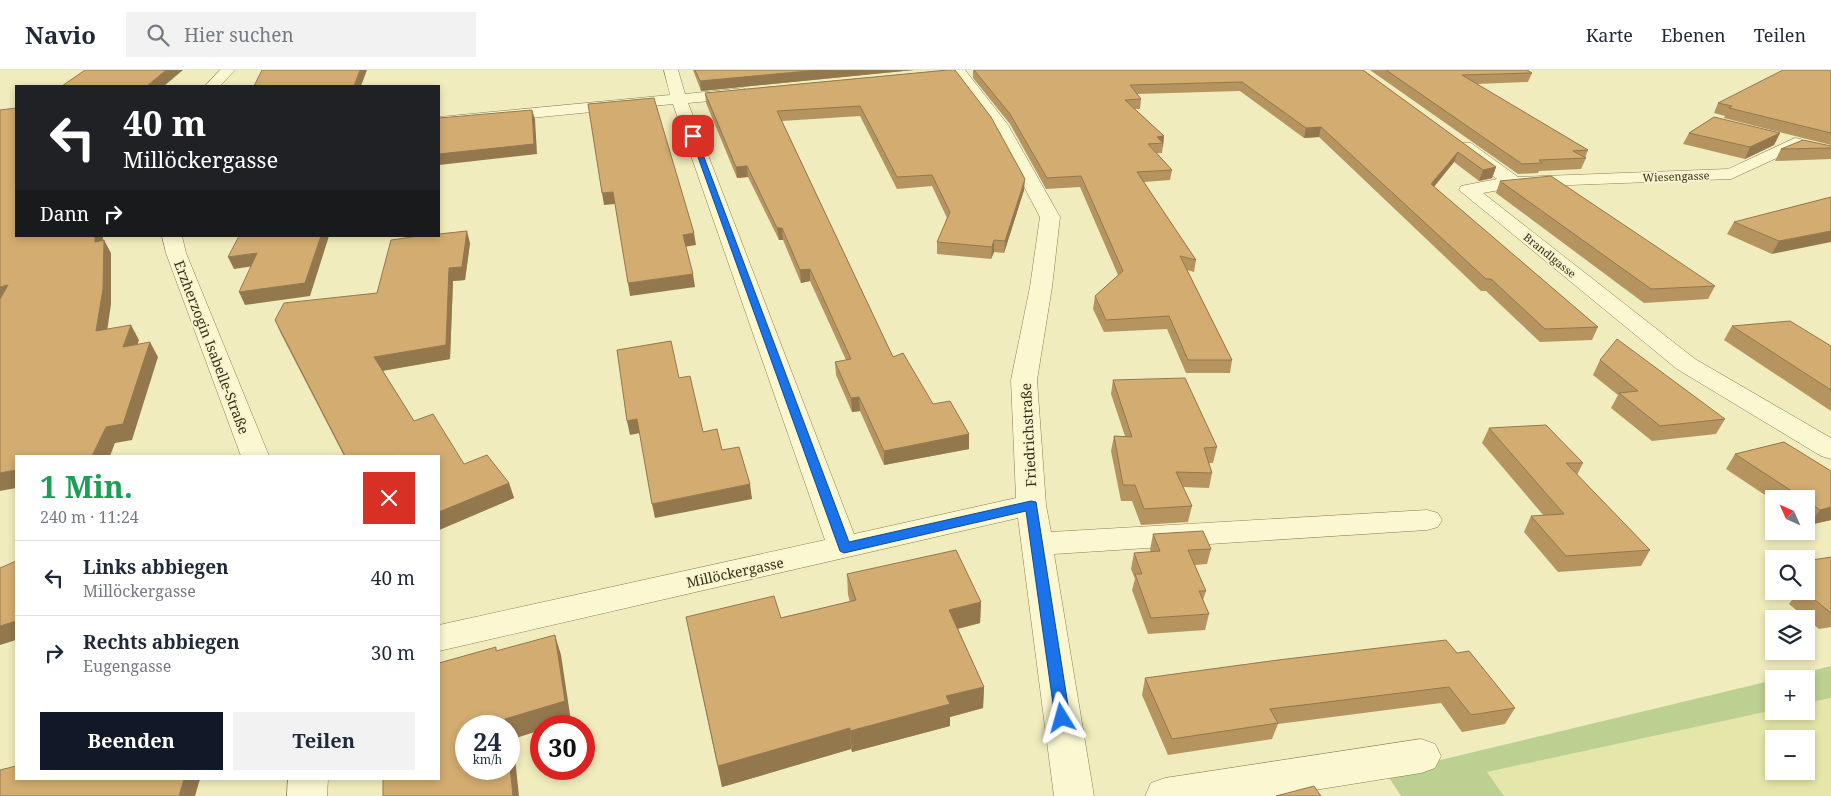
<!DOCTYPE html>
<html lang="de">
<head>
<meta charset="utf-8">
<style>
  body { margin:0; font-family:"Noto Serif",serif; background:#f2f2f3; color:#1f2937; height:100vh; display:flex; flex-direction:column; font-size:19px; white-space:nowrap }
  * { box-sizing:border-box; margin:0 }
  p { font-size:16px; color:#747a83 }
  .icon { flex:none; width:28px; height:28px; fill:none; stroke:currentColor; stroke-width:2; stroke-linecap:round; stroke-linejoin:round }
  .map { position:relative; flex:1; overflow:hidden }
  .panel { position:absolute; left:15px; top:385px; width:425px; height:325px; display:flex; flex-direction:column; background:#fff; border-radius:0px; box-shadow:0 2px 8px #0003 }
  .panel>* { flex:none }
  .banner { position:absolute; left:15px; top:15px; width:425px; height:152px; border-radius:0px; box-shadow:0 2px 8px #0003; background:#202124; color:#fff; overflow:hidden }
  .needle { width:32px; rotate:315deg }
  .controls { position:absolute; left:1765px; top:420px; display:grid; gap:10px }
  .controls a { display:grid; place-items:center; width:50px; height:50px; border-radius:0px; background:#fff; box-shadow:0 2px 8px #0003; font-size:25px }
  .speed { position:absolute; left:455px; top:645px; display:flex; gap:10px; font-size:25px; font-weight:700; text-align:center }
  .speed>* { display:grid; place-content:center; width:65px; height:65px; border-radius:50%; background:#fff; box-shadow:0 2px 8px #0003; line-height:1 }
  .speed small { font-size:12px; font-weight:400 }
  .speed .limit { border:8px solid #d22; background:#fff; color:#111 }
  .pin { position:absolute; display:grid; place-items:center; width:42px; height:42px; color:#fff; margin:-21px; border-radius:10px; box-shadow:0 2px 8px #0006 }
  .me { position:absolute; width:55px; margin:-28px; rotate:352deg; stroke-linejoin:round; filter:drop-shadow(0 0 4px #0008) }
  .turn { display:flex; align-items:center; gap:18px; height:105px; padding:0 25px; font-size:22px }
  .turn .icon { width:65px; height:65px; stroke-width:2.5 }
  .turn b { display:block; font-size:35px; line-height:42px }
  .then { display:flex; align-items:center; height:48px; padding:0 25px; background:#0003; gap:10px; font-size:19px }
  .round { display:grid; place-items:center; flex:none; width:52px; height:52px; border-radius:0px; background:#f2f2f3 }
  .head { display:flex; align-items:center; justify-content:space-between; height:85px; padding:0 25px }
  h1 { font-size:30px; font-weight:700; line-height:38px; color:#1e9e55 }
  .action { display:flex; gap:10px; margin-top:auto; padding:10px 25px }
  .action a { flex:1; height:58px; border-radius:0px; background:#111827; color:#fff; font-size:20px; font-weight:700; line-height:58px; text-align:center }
  .action a+a { background:#f2f2f3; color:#1f2937 }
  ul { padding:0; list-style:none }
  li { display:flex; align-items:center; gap:15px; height:75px; padding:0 25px; border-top:1px solid #e0e1e3 }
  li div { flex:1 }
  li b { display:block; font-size:19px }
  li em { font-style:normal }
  header { display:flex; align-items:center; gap:30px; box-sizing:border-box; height:70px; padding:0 25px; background:#fff; border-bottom:1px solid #e0e1e3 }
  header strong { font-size:24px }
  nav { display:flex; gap:28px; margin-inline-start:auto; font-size:18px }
  .search { width:350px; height:45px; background:#f2f2f3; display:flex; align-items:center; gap:12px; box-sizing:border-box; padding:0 18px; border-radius:0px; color:#747a83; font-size:19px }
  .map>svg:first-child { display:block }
</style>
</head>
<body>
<header>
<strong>Navio</strong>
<div class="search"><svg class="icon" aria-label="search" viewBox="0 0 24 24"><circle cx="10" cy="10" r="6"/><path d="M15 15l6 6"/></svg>Hier suchen</div>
<nav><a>Karte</a><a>Ebenen</a><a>Teilen</a></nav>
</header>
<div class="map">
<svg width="1831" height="726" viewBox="0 0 1831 726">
  <rect width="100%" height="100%" fill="#f1ecbd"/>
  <!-- farmland -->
  <path fill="#e5e7aa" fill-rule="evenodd" d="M 1831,628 L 1831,726 L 1504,726 L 1487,702 L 1774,640 L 1806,641 L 1806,633 ZM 1774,669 L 1806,669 L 1806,701 L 1774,701 Z"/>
  <!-- green -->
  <g fill="#bcd091">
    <path d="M 1831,596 L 1831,628 L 1806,633 L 1806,609 L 1780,609 Z"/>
    <path d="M 1774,610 L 1774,640 L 1487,702 L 1504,726 L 1401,726 L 1386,703 Z"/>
  </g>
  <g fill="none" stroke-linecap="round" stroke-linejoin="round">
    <!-- minor casing -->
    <g stroke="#8a7c55" stroke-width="1">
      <g id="minor">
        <path d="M 220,0 L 235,0 L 220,16 L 205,16 Z"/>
        <path d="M 664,0 L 678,0 L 685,24 L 743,18 L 751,23 L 743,28 L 688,33 L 854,464 L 1016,428 L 1011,310 L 1030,217 L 1040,147 L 992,56 L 950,0 L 965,0 L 1008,55 L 1060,147 L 1052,217 L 1037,310 L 1046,435 L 1051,462 L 1427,440 L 1438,443 L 1442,450 L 1438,457 L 1427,460 L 1054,484 L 1094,726 L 1054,726 L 1018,448 L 439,581 L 439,555 L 825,470 L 673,34 L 439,57 L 439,47 L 670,25 Z"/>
        <path d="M 1795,68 L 1801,69 L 1804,73 L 1801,77 L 1731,109 L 1516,117 L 1483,123 L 1695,289 L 1831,368 L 1831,389 L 1821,386 L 1677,299 L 1459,120 L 1461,116 L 1497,109 L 1459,81 L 1456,77 L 1459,73 L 1471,73 L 1518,107 L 1728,99 Z"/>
        <path d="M 162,166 L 182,166 L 186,183 L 269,386 L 241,386 L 166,183 Z"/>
        <path d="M 1421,669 L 1435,674 L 1441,686 L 1435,698 L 1421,703 L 1277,726 L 1145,726 L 1151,713 L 1165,708 Z"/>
        <path d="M 288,709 L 328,709 L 327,726 L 287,726 Z"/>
      </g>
    </g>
    <!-- minor -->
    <use href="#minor" fill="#fbf7d1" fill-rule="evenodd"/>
  </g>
  <!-- wall -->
  <g fill="#b59460">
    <path d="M 693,0 L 914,0 L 701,21 Z"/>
    <path d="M 948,0 L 1024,120 L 1004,183 L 994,182 L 991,189 L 937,184 L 937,172 L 947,148 L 932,116 L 897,119 L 860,46 L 782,51 L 893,287 L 933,334 L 969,364 L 969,379 L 884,395 L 860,341 L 852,342 L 836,305 L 835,292 L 846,290 L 810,211 L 801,213 L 783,170 L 779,170 L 748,107 L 737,108 L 706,33 L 705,23 Z"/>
    <path d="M 973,0 L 1363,0 L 1496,97 L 1492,108 L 1479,111 L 1454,92 L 1434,117 L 1598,257 L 1592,270 L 1540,272 L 1486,221 L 1481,221 L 1319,67 L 1304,68 L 1240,21 L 1137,24 L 1141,29 L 1140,39 L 1135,39 L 1164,66 L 1162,83 L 1157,83 L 1172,100 L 1170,110 L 1144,112 L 1196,190 L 1194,202 L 1187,200 L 1232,290 L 1230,303 L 1186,303 L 1167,259 L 1104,262 L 1093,239 L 1095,226 L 1118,205 L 1080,117 L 1046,119 L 1010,54 L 973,8 Z"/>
    <path d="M 1370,0 L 1527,0 L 1532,3 L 1528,12 L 1476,14 L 1588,80 L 1585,88 L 1586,88 L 1581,99 L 1539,101 L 1538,103 L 1518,104 Z"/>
    <path d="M 1831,0 L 1831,75 L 1724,48 L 1725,46 L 1714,43 L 1718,33 Z"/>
    <path d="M 1689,63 L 1780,63 L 1774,75 L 1745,89 L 1683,74 Z"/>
    <path d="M 1831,76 L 1831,89 L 1775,91 L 1781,79 Z"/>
    <path d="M 1500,111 L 1715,216 L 1708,229 L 1644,233 L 1496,123 Z"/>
    <path d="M 1831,127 L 1772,184 L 1727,164 L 1734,152 Z"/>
    <path d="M 470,173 L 465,210 L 453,211 L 450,289 L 383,301 L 414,351 L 464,394 L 509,413 L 514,428 L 439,460 L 439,386 L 344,386 L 281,264 L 275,250 L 377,223 Z"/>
    <path d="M 1732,256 L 1831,276 L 1831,341 L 1724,270 Z"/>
    <path d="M 1600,290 L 1725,349 L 1716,364 L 1652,371 L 1611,338 L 1618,325 L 1593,305 Z"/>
    <path d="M 1113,310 L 1217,377 L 1213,393 L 1209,393 L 1212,403 L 1209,418 L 1183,417 L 1192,436 L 1188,452 L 1141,455 L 1132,431 L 1121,431 L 1111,381 L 1114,366 L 1125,366 L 1111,324 Z"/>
    <path d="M 1489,358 L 1583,393 L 1577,405 L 1650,480 L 1641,496 L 1558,502 L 1524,462 L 1531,446 L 1544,446 L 1482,373 Z"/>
    <path d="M 1784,372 L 1831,450 L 1809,455 L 1806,453 L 1806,429 L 1774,429 L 1774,431 L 1726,399 L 1735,384 Z"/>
    <path d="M 1153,464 L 1211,479 L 1207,494 L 1195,495 L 1206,521 L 1203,530 L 1209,544 L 1205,560 L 1148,564 L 1132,520 L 1135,509 L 1131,499 L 1134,483 L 1151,482 L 1150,480 Z"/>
    <path d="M 1831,487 L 1831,557 L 1819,559 L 1789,534 L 1792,530 L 1781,521 L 1806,521 Z"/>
    <path d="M 1774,503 L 1774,516 L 1768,511 Z"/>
    <path d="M 847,504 L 981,532 L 980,553 L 958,559 L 984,617 L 983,638 L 950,647 L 950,656 L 852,682 L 851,679 L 722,717 L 690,568 L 850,532 L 848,525 Z"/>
    <path d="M 1457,583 L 1515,638 L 1505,654 L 1462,662 L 1441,633 L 1278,654 L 1272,669 L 1168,685 L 1142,625 L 1145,608 Z"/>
  </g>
  <!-- shaded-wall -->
  <g fill="#93784e">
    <path d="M 166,0 L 183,0 L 164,16 L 147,16 Z"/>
    <path d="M 360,0 L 367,0 L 361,16 L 354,16 Z"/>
    <path d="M 819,0 L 914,0 L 701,21 L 700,11 Z"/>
    <path d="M 532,40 L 535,49 L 537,84 L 439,95 L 439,84 Z"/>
    <path d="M 1321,57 L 1319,67 L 1304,68 L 1306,58 Z"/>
    <path d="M 1780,63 L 1774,75 L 1745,89 L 1750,77 Z"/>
    <path d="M 1164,66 L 1163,77 L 1162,77 L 1163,73 L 1157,67 Z"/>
    <path d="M 1458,82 L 1454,92 L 1427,125 L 1431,114 Z"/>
    <path d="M 747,96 L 748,107 L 737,108 L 736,97 Z"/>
    <path d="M 1496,97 L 1492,108 L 1479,111 L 1483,100 Z"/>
    <path d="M 1025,109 L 1024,120 L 1004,183 L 1005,171 Z"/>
    <path d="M 613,122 L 615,134 L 604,135 L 602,123 Z"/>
    <path d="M 777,158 L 782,158 L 783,170 L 779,170 Z"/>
    <path d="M 467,161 L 470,173 L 465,210 L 453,211 L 450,289 L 380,301 L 374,287 L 449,198 Z"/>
    <path d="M 1831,161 L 1831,172 L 1772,184 L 1779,171 Z"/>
    <path d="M 694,163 L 696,175 L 684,177 L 683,165 Z"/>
    <path d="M 95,166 L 103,166 L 102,185 L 95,172 Z"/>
    <path d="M 321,166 L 329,166 L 310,226 L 245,235 L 239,222 Z"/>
    <path d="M 104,170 L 111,183 L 111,234 L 105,276 L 96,261 Z"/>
    <path d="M 994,170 L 994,182 L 991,189 L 992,177 Z"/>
    <path d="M 257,183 L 262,195 L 234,199 L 228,187 Z"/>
    <path d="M 810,199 L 810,211 L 801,213 L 800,200 Z"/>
    <path d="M 693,204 L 695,217 L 630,226 L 628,213 Z"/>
    <path d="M 8,215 L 0,233 L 0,217 Z"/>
    <path d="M 131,255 L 139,270 L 132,292 L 123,277 Z"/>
    <path d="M 150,272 L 158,287 L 132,370 L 115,373 L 110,386 L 92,386 L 106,357 Z"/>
    <path d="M 859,327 L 860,341 L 852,342 L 851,328 Z"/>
    <path d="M 637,349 L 640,363 L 630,365 L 627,351 Z"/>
    <path d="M 969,364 L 969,379 L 884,395 L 884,381 Z"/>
    <path d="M 16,400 L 16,418 L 0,421 L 0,403 Z"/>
    <path d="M 509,413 L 514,428 L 439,460 L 439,442 Z"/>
    <path d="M 750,414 L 752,429 L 655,448 L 652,434 Z"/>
    <path d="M 1831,437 L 1831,450 L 1809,455 L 1820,440 Z"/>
    <path d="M 981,532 L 980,553 L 948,561 L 949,540 Z"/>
    <path d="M 16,551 L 16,570 L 0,575 L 0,556 Z"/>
    <path d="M 555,565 L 561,585 L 571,651 L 555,656 L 541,656 L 541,660 L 513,669 L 519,726 L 513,726 L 509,687 L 509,656 L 506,656 L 505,649 Z"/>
    <path d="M 984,617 L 983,638 L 950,647 L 950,656 L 852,682 L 850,661 L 946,626 Z"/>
    <path d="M 850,658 L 851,679 L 722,717 L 718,696 Z"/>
    <path d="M 184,709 L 200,709 L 195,726 L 179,726 Z"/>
  </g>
  <!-- building -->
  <g fill="#d2ac70" stroke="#93784e">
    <path d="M 85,0 L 166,0 L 147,16 L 62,16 Z"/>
    <path d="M 262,0 L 360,0 L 354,16 L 254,16 Z"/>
    <path d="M 695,0 L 819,0 L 700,11 Z"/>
    <path d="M 948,0 L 955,0 L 991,47 L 1025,109 L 1005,171 L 994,170 L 992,177 L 937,172 L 950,142 L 932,105 L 897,107 L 860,36 L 777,41 L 893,287 L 903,283 L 933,334 L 950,331 L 969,364 L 884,381 L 859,327 L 851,328 L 835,292 L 851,289 L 810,199 L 800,200 L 782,158 L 777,158 L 747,96 L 736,97 L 705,23 Z"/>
    <path d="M 974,0 L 1363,0 L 1496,97 L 1483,100 L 1458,82 L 1431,114 L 1598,257 L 1545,259 L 1491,209 L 1486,209 L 1321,57 L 1306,58 L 1242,12 L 1130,15 L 1141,29 L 1125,30 L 1164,66 L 1157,67 L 1163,73 L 1148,74 L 1172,100 L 1137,102 L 1196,190 L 1180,186 L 1232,290 L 1188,290 L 1169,246 L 1106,250 L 1095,226 L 1123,201 L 1081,106 L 1047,108 L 1010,44 Z"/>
    <path d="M 1386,0 L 1527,0 L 1532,3 L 1462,5 L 1588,80 L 1573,81 L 1586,88 L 1539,90 L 1542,93 L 1522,94 Z"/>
    <path d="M 1783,0 L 1831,0 L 1831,63 L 1729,38 L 1732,36 L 1718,33 Z"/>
    <path d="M 654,28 L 694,163 L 683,165 L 693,204 L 628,213 L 613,122 L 602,123 L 588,34 Z"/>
    <path d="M 16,38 L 16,166 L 95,166 L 95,172 L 104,170 L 103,219 L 96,261 L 131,255 L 123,277 L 150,272 L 123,354 L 106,357 L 92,386 L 16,386 L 16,400 L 0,403 L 0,229 L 8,215 L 0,217 L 0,40 Z"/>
    <path d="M 532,40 L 534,74 L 439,84 L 439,48 Z"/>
    <path d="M 1714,47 L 1780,63 L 1750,77 L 1689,63 Z"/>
    <path d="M 1803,70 L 1831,76 L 1831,78 L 1781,79 Z"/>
    <path d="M 1551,106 L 1715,216 L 1651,219 L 1500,111 Z"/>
    <path d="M 1831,127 L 1831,161 L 1779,171 L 1734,152 Z"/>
    <path d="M 467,161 L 462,197 L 449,198 L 446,275 L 374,287 L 414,351 L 433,344 L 464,394 L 487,385 L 509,413 L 439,442 L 439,386 L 394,386 L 394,385 L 391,386 L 345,386 L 275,250 L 284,233 L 377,223 L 391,170 L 419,166 L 439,166 L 439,164 Z"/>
    <path d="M 239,166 L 321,166 L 305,213 L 239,222 L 257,183 L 228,187 Z"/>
    <path d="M 1790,251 L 1831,276 L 1831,320 L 1732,256 Z"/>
    <path d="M 1617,269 L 1725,349 L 1660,356 L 1619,323 L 1638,321 L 1600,290 Z"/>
    <path d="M 671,271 L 679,308 L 690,306 L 703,362 L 717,359 L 722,380 L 739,377 L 750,414 L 652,434 L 637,349 L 627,351 L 617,280 Z"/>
    <path d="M 1185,308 L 1217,377 L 1204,378 L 1212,403 L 1176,402 L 1192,436 L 1144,439 L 1135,415 L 1123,415 L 1114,366 L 1132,367 L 1113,310 Z"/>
    <path d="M 1546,355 L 1583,393 L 1566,393 L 1650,480 L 1566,486 L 1531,446 L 1564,444 L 1489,358 Z"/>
    <path d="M 1784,372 L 1831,401 L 1831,437 L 1820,440 L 1806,430 L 1806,429 L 1804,429 L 1735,384 Z"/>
    <path d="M 1203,461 L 1211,479 L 1188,480 L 1206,521 L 1199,521 L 1209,544 L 1151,548 L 1135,504 L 1142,504 L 1134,483 L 1160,481 L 1153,464 Z"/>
    <path d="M 956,480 L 981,532 L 949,540 L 984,617 L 946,626 L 950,634 L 850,661 L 850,658 L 718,696 L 686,547 L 774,526 L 781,548 L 856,530 L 847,504 Z"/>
    <path d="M 1831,487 L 1831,543 L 1804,521 L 1806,521 L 1806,517 L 1807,517 L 1806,516 L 1806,491 Z"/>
    <path d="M 16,491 L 16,551 L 0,556 L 0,498 Z"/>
    <path d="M 555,565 L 565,631 L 505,649 L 506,656 L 466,656 L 466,699 L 509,699 L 509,687 L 513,726 L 383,726 L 383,709 L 439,709 L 439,593 L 496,577 L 496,581 Z"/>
    <path d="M 1446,570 L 1457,583 L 1469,581 L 1515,638 L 1471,645 L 1449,617 L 1270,639 L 1278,653 L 1172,669 L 1145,608 L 1278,590 Z"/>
    <path d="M 16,696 L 16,709 L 184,709 L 179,726 L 0,726 L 0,700 Z"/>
    <path d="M 1314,716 L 1321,726 L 1276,726 Z"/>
  </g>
  <!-- route -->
  <path fill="#1a73e8" stroke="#114b97" d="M 690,65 L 696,66 L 849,472 L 1031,431 L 1036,432 L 1070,648 L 1068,653 L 1062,655 L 1057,653 L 1055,648 L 1026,441 L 844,483 L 840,481 Z"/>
  <g text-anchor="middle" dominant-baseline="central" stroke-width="4" stroke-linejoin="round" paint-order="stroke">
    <!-- far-street labels -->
    <g font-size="11" fill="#382f1b" stroke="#f8f4cd">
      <text transform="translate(1676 106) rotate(-2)">Wiesengasse</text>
      <text transform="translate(1550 185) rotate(39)">Brandlgasse</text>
    </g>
    <!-- street labels -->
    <g font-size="14" fill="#382f1b" stroke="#f8f4cd">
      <text transform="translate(212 277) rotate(69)">Erzherzogin Isabelle-Straße</text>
      <text transform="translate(1028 365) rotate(-93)">Friedrichstraße</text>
      <text transform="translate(735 502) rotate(-12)">Millöckergasse</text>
    </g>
  </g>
</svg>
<div class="controls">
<a><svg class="needle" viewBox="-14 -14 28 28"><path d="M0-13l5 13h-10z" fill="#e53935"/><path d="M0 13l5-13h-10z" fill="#747a83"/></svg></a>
<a><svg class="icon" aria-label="search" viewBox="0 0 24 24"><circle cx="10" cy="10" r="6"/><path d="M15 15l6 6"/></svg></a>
<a><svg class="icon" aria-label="layers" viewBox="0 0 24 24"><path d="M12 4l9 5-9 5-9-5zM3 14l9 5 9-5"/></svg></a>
<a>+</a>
<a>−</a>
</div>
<div class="speed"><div>24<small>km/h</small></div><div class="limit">30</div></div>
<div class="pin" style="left:693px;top:66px;background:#d93025"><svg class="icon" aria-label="arrive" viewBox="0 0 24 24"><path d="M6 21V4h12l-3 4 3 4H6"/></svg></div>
<svg class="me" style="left:1062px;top:648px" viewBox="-20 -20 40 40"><path d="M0-17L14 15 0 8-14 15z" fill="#1a73e8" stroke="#fff" stroke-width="4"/></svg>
<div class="banner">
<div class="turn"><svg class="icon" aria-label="left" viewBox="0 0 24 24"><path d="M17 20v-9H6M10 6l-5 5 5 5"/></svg><div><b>40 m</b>Millöckergasse</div></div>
<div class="then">Dann<svg class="icon" aria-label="right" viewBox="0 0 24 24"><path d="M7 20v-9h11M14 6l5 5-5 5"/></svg></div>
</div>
<section class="panel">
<div class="head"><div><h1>1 Min.</h1><p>240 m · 11:24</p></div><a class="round" style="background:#d93025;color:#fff"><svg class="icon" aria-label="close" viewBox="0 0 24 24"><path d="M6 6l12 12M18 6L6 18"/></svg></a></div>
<ul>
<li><svg class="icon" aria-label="left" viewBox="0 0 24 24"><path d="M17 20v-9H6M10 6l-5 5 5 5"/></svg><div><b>Links abbiegen</b><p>Millöckergasse</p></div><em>40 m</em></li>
<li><svg class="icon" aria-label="right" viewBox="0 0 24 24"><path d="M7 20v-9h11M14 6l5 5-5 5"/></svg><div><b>Rechts abbiegen</b><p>Eugengasse</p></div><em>30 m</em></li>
</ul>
<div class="action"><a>Beenden</a><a>Teilen</a></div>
</section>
</div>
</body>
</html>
